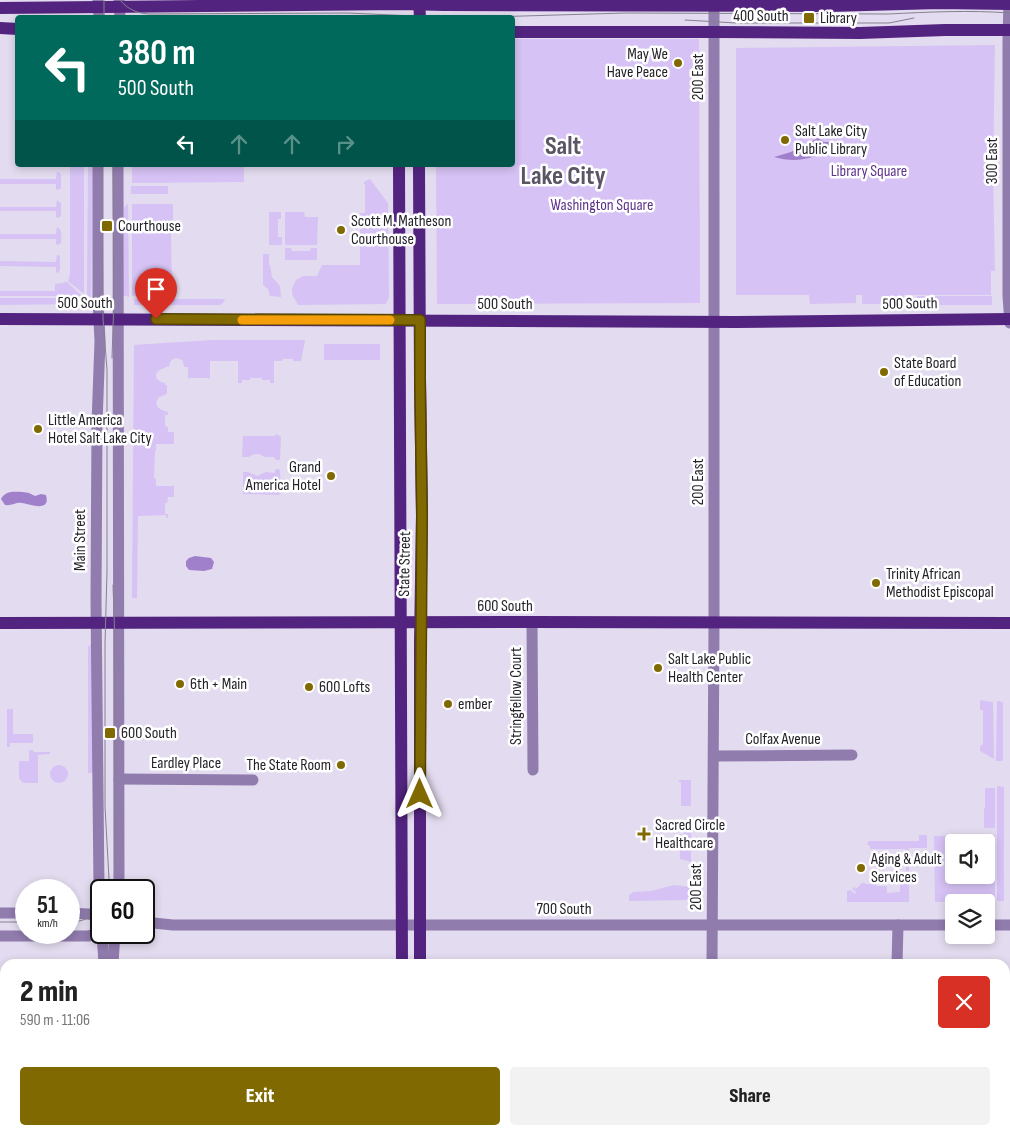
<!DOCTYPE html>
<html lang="en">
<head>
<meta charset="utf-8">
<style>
  body { margin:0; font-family:"Sofia Sans Condensed",sans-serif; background:#f2f2f2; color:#222; height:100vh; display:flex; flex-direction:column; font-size:19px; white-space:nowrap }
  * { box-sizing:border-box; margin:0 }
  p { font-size:16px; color:#767676 }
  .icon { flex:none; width:28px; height:28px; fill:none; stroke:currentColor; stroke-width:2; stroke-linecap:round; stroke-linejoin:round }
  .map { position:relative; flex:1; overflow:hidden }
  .sheet { position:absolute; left:0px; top:959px; width:1010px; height:176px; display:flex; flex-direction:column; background:#fff; border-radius:15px 15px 0 0; box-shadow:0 2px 8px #0003 }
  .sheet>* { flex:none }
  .top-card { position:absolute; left:15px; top:15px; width:500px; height:152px; border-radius:5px; box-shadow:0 2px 8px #0003; background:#00695c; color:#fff; overflow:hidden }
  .tools { position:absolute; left:945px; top:834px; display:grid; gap:10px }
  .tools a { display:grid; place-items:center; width:50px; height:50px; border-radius:5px; background:#fff; box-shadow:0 2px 8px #0003; font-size:25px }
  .speed { position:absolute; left:15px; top:879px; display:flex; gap:10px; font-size:25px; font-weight:700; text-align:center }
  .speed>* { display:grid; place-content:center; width:65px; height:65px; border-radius:50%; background:#fff; box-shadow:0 2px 8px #0003; line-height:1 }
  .speed small { font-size:12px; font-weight:400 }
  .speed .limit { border:2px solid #111; border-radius:8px; background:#fff; color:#111 }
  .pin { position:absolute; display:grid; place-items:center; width:42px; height:42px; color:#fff; margin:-51px -21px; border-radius:50% 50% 50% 0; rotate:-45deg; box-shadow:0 0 5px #0007 }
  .pin .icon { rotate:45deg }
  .me { position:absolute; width:55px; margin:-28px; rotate:0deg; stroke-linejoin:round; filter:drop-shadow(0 0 4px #0008) }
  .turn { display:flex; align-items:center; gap:18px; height:105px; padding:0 20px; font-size:22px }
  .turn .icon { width:65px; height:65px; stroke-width:2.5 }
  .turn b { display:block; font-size:35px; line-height:42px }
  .lanes { display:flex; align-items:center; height:48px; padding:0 20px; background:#0003; justify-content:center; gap:25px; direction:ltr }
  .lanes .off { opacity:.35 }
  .round { display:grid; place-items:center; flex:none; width:52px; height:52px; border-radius:5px; background:#f2f2f2 }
  .headline { display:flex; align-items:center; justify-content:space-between; height:85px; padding:0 20px }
  h1 { font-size:30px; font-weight:800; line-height:38px }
  .cta { display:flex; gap:10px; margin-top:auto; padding:10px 20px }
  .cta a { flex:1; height:58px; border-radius:5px; background:#816901; color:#fff; font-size:20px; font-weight:800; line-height:58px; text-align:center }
  .cta a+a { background:#f2f2f2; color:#222 }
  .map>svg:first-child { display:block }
</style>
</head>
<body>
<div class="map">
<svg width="1010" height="1134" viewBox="0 0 1010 1134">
  <rect width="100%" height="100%" fill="#e3dbef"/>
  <!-- green -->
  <g fill="#d6c2f4" fill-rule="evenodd">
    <path d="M 513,39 L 699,39 L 700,303 L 437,304 L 436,165 L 512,165 Z"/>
    <path d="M 995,45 L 993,172 L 995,271 L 991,271 L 991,295 L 904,295 L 904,304 L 862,304 L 862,295 L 856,295 L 856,303 L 810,304 L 809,295 L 736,295 L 736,48 Z"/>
    <path d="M 70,165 L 84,165 L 84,293 L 83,293 L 68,281 L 70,275 Z"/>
    <path d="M 132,165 L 244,165 L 244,182 L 132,183 Z"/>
    <path d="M 88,166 L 93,166 L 91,297 L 87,295 Z"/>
    <path d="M 57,172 L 59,172 L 61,175 L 61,188 L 58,190 L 56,189 L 56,184 L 0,184 L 0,179 L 56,179 Z"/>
    <path d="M 370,179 L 388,203 L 389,297 L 386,304 L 298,305 L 292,294 L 292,288 L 296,280 L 303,276 L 317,276 L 322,265 L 360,265 L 360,213 L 365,213 L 365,184 L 364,184 L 364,182 Z"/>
    <rect x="131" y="186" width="37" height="8"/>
    <path d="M 57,200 L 61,203 L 61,216 L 58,218 L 56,217 L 56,211 L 0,211 L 0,207 L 56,207 Z"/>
    <path d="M 128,204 L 129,297 L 123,295 L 124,209 L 125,206 Z"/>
    <path d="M 132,204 L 173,204 L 173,231 L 171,232 L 172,296 L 132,296 Z"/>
    <path d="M 269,212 L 281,212 L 281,219 L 278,219 L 278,237 L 282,237 L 282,245 L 269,245 Z"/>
    <path d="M 285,212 L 304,212 L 305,217 L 318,217 L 317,245 L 285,245 Z"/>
    <path d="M 57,227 C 63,229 61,238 61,243 L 58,245 L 56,244 L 56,239 L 0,239 L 0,234 L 56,234 Z"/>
    <path d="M 285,248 L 291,248 L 292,251 L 310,251 L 311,248 L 317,248 L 317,260 L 285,260 Z"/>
    <path d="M 263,254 L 269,254 L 269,265 L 270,265 L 272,277 L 280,286 L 281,297 L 270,296 L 268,289 L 263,285 Z"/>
    <path d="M 57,255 L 59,255 L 60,257 L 60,270 L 58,273 L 56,272 L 56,267 L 0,266 L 0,261 L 56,262 Z"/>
    <path d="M 64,282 L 67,282 L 81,295 L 81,296 L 0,296 L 0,291 L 55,291 L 55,284 L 63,283 Z"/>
    <rect x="917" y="296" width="75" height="9"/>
    <path d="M 0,298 L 83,298 L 83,304 L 0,305 Z"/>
    <path d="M 134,299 L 225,299 L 223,303 L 220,305 L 134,305 Z"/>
    <path d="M 212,340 L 305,340 L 301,361 L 293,361 L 293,359 L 283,359 L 282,361 L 274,361 L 274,383 L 270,383 L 270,380 L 262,380 L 262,378 L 250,378 L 250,380 L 242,380 L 242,383 L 238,383 L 238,361 L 210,361 L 210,379 L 209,378 L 190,378 L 188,379 L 188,367 L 184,367 L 183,361 C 176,356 170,358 169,367 L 165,367 L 165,368 C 153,370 153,381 165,383 L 165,385 L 167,385 L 167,394 L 165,394 L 165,395 L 159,397 C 152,407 161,410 168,412 L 168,415 L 165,415 L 165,426 L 168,427 L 168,432 L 174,432 L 174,444 L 156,444 L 156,451 L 155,451 L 154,478 L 156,479 L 156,486 L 174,486 L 174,497 L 168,497 L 167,503 L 165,503 L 165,514 L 168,514 L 168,518 L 166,518 L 166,515 L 138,516 L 137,598 L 132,598 L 134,345 Z"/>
    <rect x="324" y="344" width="56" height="16"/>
    <path d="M 277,434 L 281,437 L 280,459 L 279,460 L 276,460 L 274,457 L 265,457 L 259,454 L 255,454 L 248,457 L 242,457 L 243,436 L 274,436 Z"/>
    <path d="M 277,469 L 280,470 L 281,493 L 279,495 L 243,494 L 243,472 L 248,472 L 257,476 L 266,472 L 275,473 L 275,470 Z"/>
    <path d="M 90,644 L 92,644 L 95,773 L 88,773 L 88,646 L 90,646 Z"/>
    <path d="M 980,700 L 993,702 L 994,759 L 980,751 L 980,746 L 983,744 L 983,710 L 980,710 Z"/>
    <path d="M 997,701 L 1003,702 L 1003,760 L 1002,761 L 996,761 Z"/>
    <path d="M 7,709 L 13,709 L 13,734 L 33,734 L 33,743 L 10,743 L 10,747 L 7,747 Z"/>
    <path d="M 29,750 L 33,750 L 34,752 L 50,752 L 50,754 L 38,755 L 38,783 L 23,783 L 19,778 L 19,761 L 29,761 Z"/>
    <circle cx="59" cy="774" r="9"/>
    <path d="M 679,780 L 691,780 L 691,806 L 681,806 L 681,782 L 679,782 Z"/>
    <path d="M 997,786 L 1004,787 L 1004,901 L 998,901 L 997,900 Z"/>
    <path d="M 985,788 L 995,788 L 995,828 L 984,828 L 984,809 L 985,808 Z"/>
    <path d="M 691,828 L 691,862 L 680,859 L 680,834 L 684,835 L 683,829 Z"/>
    <path d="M 919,835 L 927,835 L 927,848 L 909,848 L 907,855 L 906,855 L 905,849 L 870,849 L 870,846 L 867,844 L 869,841 L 919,841 Z"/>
    <path d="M 995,835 L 995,901 L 935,902 L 934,836 ZM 986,842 L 986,875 L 954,875 L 954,842 Z"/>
    <path d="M 906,859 L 909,861 L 909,902 L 847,902 L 847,891 L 850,890 L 855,894 L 856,892 L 852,889 L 854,887 L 856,889 L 862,883 L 865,883 L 866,884 L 876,884 L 876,886 L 887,886 L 887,893 L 900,892 L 900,882 L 906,881 Z"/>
    <path d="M 674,885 L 691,887 L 690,900 L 629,901 L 629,895 L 633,892 L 651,891 Z"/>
  </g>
  <!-- water -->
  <g fill="#a080ca">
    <path d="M 818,138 L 824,142 L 831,142 L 832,146 C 815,160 795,163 774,157 L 791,152 Z"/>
    <path d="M 23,492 L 29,493 L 35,496 L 41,494 L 46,495 C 51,513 30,504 22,503 C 16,502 12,506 5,505 L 1,499 C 6,490 14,492 23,492 Z"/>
    <path d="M 195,556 L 211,558 L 214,562 L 212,569 L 204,571 L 189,570 L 186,566 L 186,561 L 189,558 Z"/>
    <rect x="210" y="1130" width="164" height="4"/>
  </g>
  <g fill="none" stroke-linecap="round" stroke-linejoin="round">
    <!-- minor -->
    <g stroke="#917cae" stroke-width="11">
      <path d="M 98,0 L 99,18"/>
      <path d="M 119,0 L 120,18"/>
      <path d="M 1009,0 L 1008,42 L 1008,296 L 1010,323"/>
      <path d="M 98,165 L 98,299 L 100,341 L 97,424 L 96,600 L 99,888 L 101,916"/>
      <path d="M 118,165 L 119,890"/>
      <path d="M 532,622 L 533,770"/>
      <path d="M 714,756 L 852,755"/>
      <path d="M 119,779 L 253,780"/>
      <path d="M 0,913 L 26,913"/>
      <path d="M 69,913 L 88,914 L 101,916"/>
      <path d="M 144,922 L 173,925 L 954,925"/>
      <path d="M 986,925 L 1010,925"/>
      <path d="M 102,932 L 104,964"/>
      <path d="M 0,936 L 88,936 L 109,932"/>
      <path d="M 113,964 L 115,932"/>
      <path d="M 712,964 L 714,623 L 714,0"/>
      <path d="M 897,964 L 898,925"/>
      <path d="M 1,1069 L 1,1134"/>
      <path d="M 109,1130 L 109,1134"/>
      <path d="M 713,1130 L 713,1134"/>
      <path d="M 877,1134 L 878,1130"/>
    </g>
    <!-- major -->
    <g stroke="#53247f" stroke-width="12">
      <path d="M 419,0 L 420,18"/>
      <path d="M 0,8 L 401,4 L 444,5 L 830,6 L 939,3 L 1010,4"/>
      <path d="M 0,28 L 18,29"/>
      <path d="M 512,32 L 714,32 L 860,33 L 945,30 L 1010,30"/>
      <path d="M 399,165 C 400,431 403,697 402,964"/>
      <path d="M 419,165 L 420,380 L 422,515 L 420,643 L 420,964"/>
      <path d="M 0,319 L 736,322 L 1010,319"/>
      <path d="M 0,623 L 532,622 L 1010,623"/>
      <path d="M 402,1134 L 402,1130"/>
      <path d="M 421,1134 L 421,1130"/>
    </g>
    <!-- tram -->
    <g stroke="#86818f" stroke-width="1">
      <path d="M 104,0 L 104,18"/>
      <path d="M 120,0 C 128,10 139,14 151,14 L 348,13 L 436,17 L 489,17 L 625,13 L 888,14 C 929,12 969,10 1010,13"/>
      <path d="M 685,20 L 736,23 L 889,23 L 914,18"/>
      <path d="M 102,165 L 103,319 L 107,370 L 107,571 L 105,644 L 105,807 L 109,879 L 109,890"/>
      <path d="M 112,358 L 114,298 L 113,165"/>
      <path d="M 113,585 L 115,644 L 115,868"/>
      <path d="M 0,922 L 26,922"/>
      <path d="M 69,922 C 82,922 93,918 101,907"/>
    </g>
  </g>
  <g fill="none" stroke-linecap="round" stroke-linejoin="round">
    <!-- route casing -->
    <g stroke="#544401" stroke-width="12">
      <path id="route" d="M 156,319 L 420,320 L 420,380 L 422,515 L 420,794"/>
    </g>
    <!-- route -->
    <use href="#route" stroke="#816901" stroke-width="9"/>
    <!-- slow -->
    <path stroke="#f59e0b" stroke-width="9" d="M 242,320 L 390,320"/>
  </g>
  <!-- markers -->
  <g fill="#816901" stroke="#fff" stroke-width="2">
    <rect x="803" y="12" width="12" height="12" rx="2.5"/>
    <circle cx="678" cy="63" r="5"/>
    <circle cx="785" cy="140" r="5"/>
    <rect x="101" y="220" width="12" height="12" rx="2.5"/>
    <circle cx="341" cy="230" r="5"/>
    <circle cx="884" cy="372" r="5"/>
    <circle cx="38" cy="429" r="5"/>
    <circle cx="331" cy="476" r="5"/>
    <circle cx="876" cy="583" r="5"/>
    <circle cx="658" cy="668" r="5"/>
    <circle cx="180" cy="684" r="5"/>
    <circle cx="309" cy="687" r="5"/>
    <circle cx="448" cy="704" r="5"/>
    <rect x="104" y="727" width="12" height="12" rx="2.5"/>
    <circle cx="341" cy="765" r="5"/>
    <path d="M641.5 826.5h5v5h5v5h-5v5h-5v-5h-5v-5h5z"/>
    <circle cx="861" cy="868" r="5"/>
  </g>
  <g text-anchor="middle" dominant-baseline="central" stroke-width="5" stroke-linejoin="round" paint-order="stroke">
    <!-- street labels -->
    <g font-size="16" fill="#242229" stroke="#fff">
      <text x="761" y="16">400 South</text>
      <text transform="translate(698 77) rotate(-90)">200 East</text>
      <text transform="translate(992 161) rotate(-90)">300 East</text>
      <text x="85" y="303">500 South</text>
      <text x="505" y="304">500 South</text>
      <text transform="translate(910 304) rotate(-1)">500 South</text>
      <text transform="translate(698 482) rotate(-90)">200 East</text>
      <text transform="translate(80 540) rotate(-90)">Main Street</text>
      <text transform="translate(405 564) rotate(-89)">State Street</text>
      <text x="505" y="606">600 South</text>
      <text transform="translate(516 696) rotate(-90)">Stringfellow Court</text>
      <text x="783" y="739">Colfax Avenue</text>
      <text x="186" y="763">Eardley Place</text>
      <text transform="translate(696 887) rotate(-90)">200 East</text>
      <text x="564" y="909">700 South</text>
    </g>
    <!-- poi labels -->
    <g font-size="16" fill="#242229" stroke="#fff" text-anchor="start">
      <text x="820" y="18">Library</text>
      <text x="668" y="54" text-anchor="end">May We<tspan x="668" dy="18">Have Peace</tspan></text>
      <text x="795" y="131">Salt Lake City<tspan x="795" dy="18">Public Library</tspan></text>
      <text x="351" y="221">Scott M. Matheson<tspan x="351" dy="18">Courthouse</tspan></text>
      <text x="118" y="226">Courthouse</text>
      <text x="894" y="363">State Board<tspan x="894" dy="18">of Education</tspan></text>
      <text x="48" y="420">Little America<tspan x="48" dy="18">Hotel Salt Lake City</tspan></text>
      <text x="321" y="467" text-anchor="end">Grand<tspan x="321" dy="18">America Hotel</tspan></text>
      <text x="886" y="574">Trinity African<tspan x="886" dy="18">Methodist Episcopal</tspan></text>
      <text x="668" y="659">Salt Lake Public<tspan x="668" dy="18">Health Center</tspan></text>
      <text x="190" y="684">6th + Main</text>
      <text x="319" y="687">600 Lofts</text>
      <text x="458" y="704">ember</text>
      <text x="121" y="733">600 South</text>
      <text x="331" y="765" text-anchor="end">The State Room</text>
      <text x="655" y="825">Sacred Circle<tspan x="655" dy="18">Healthcare</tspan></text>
      <text x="871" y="859">Aging &amp; Adult<tspan x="871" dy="18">Services</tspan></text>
    </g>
    <!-- park labels -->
    <g font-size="16" fill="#5e338b" stroke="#fff">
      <text x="869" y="171">Library Square</text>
      <text x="602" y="205">Washington Square</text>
    </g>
    <!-- town labels -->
    <g font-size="26" font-weight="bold" fill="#5b5465" stroke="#fff">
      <text x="563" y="146">Salt<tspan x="563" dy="30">Lake City</tspan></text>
    </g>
  </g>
</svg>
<div class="tools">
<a><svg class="icon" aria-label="sound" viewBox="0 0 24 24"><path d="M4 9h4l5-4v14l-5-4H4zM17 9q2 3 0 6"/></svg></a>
<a><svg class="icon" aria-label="layers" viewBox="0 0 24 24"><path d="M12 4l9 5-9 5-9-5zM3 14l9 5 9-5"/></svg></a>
</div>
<div class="speed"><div>51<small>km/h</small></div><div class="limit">60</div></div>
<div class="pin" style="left:156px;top:319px;background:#d93025"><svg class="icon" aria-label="arrive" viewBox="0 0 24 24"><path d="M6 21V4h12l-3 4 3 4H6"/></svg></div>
<svg class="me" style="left:420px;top:794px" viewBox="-20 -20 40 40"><path d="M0-17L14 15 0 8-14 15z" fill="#816901" stroke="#fff" stroke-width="4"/></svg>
<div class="top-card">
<div class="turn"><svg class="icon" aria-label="left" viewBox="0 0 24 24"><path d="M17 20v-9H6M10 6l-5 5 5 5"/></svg><div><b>380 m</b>500 South</div></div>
<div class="lanes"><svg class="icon" aria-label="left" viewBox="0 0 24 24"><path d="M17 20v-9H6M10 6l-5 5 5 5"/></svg><svg class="icon off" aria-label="ahead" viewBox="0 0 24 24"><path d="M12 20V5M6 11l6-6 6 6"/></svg><svg class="icon off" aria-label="ahead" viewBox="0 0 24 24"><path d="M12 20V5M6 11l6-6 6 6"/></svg><svg class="icon off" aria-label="right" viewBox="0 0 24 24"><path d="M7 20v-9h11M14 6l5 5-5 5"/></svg></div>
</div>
<section class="sheet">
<div class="headline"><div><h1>2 min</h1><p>590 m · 11:06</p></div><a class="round" style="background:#d93025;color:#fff"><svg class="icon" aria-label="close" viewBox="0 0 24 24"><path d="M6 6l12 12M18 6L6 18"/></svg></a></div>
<div class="cta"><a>Exit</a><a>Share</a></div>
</section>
</div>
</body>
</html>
